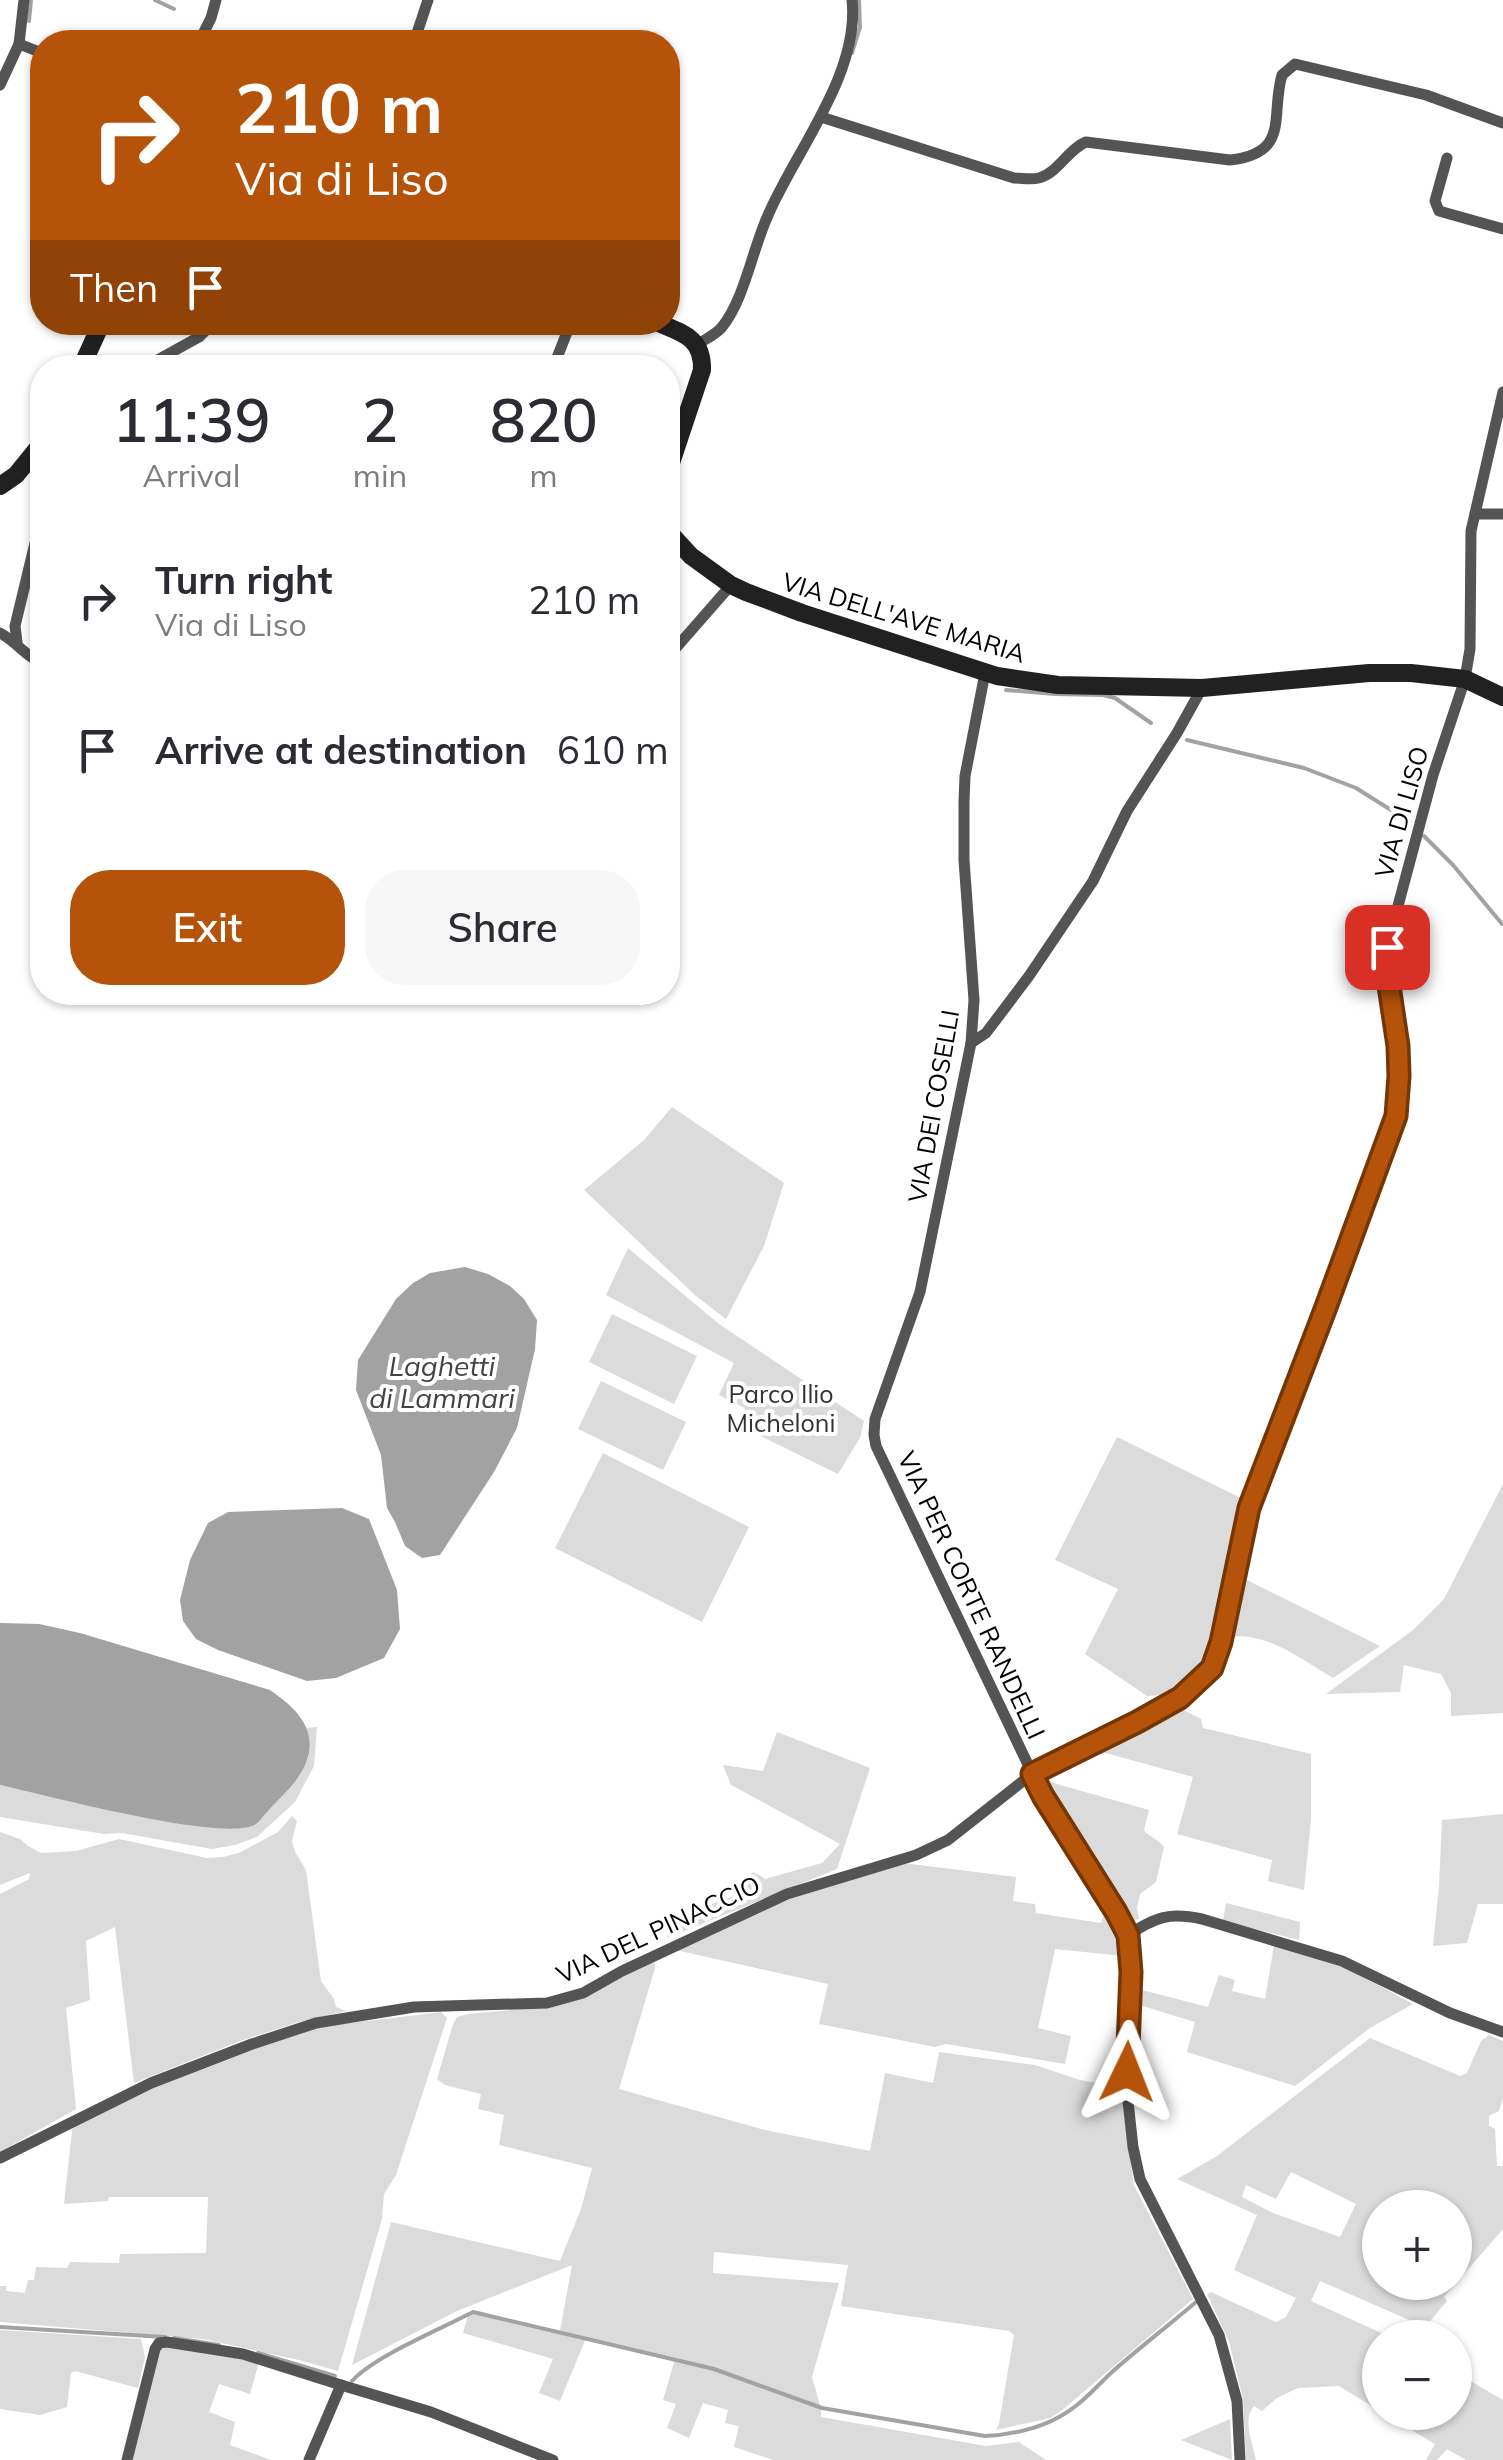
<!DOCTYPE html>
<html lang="en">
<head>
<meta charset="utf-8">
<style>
  body { margin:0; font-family:Mulish,sans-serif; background:#f7f7f7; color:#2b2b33; height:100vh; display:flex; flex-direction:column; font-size:38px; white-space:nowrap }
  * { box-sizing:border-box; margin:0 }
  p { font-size:32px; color:#7c7c81 }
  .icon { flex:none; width:55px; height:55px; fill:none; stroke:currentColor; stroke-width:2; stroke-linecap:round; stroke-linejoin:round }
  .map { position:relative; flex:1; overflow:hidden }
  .side { position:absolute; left:30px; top:355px; width:650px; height:650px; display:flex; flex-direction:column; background:#fff; border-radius:40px; box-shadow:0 2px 8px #0004 }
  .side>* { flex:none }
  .hud { position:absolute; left:30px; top:30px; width:650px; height:305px; border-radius:40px; box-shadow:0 2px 8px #0004; background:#b45309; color:#fff; overflow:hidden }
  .fabs { position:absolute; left:1362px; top:2190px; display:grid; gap:20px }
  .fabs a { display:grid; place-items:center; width:110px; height:110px; border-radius:50%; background:#fff; box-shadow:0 2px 8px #0004; font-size:50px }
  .pin { position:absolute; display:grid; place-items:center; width:85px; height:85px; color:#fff; margin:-42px; border-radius:20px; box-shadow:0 5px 15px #0006 }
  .me { position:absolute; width:110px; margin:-55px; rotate:2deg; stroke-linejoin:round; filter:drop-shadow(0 0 8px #0008) }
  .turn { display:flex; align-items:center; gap:35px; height:210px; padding:0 40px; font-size:45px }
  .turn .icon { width:130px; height:130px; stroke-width:2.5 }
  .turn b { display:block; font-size:70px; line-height:85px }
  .then { display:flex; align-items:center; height:95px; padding:0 40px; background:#0003; gap:20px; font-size:38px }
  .eta { display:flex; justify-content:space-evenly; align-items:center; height:170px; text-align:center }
  .eta b { font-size:60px; font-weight:600; line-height:70px }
  .cta { display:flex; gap:20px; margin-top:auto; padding:20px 40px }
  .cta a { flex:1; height:115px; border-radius:40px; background:#b45309; color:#fff; font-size:40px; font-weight:600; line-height:115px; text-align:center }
  .cta a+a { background:#f7f7f7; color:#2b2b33 }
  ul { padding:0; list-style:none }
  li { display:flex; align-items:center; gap:30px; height:150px; padding:0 40px }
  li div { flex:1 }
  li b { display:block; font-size:38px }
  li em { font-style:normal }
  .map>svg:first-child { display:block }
</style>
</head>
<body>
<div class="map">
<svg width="1503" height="2460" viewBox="0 0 1503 2460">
  <rect width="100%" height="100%" fill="#fff"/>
  <!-- green -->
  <g fill="#dbdbdb" fill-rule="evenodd">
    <path d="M 672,1107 L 784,1183 L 764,1246 L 726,1319 L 696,1296 L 584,1190 L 644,1140 Z"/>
    <path d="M 628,1248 L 719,1324 L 864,1421 L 860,1438 L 838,1474 L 738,1425 L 745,1408 L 719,1395 L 734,1363 L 606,1295 Z"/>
    <path d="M 612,1314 L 697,1356 L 674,1404 L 589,1362 Z"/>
    <path d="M 601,1381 L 686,1422 L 663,1470 L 578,1429 Z"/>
    <path d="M 1117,1437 L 1243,1499 L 1222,1613 L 1213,1646 L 1208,1660 L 1194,1675 L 1183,1685 L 1163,1695 L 1147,1696 L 1085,1654 L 1118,1589 L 1055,1560 Z"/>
    <path d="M 603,1453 L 749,1527 L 702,1622 L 555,1548 Z"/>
    <path d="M 1503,1484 L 1503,1713 L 1451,1716 L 1451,1693 L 1441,1674 L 1404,1665 L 1400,1692 L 1326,1694 L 1413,1630 L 1444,1599 Z"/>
    <path d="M 1243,1578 L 1380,1646 L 1333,1678 C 1302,1660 1266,1631 1230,1637 Z"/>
    <path d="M 1174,1705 L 1201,1719 L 1203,1728 L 1311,1754 L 1311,1820 L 1304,1890 L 1268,1881 L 1272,1860 L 1177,1834 L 1193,1777 L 1091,1749 Z"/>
    <path d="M 317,1727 L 314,1766 L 295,1802 L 257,1837 L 235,1845 L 212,1849 L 122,1833 L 104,1834 L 0,1817 L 0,1785 L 181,1824 L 256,1824 L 307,1760 L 307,1728 Z"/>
    <path d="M 777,1732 L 870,1768 L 837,1869 L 667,1938 L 669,1918 L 735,1896 L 737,1881 L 754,1872 L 765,1879 L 822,1863 L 840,1844 L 731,1785 L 723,1765 L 763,1771 Z"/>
    <path d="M 1046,1781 L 1149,1810 L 1144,1830 C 1148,1837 1159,1839 1164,1847 L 1156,1882 L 1140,1894 L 1137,1908 L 1139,1919 L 1134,1920 L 1126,1917 L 1047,1793 Z"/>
    <path d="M 1503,1814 L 1503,1904 L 1478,1904 L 1467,1943 L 1433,1946 L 1439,1886 L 1442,1820 Z"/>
    <path d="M 292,1816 L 297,1821 L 292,1841 L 295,1852 L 306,1870 L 321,1981 L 334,1999 L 336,2007 L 346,2011 L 299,2022 L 240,2041 L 134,2083 L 115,1927 L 86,1941 L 90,2000 L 66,2008 L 76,2109 L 0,2152 L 0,1894 L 29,1879 L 30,1873 L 0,1885 L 0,1832 L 20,1839 L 28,1846 L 41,1853 L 76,1851 L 119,1839 L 207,1858 L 223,1857 L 239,1853 L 278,1832 Z"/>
    <path d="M 903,1863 L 1016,1877 L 1013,1901 L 1035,1904 L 1036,1913 L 1101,1923 L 1103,1917 L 1111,1912 L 1125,1949 L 1124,1956 L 1055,1949 L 1038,2028 L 1071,2036 L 1065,2064 L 946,2044 L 935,2047 L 819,2024 L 828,1984 L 667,1948 L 793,1894 Z"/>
    <path d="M 1226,1903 L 1300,1922 L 1299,1940 L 1223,1921 Z"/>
    <path d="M 1274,1945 L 1343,1966 L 1413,2004 L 1370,2028 L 1295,2086 L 1187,2052 L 1195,2022 L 1136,2004 L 1138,1989 L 1208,2007 L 1219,1975 L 1235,1980 L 1232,1991 L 1265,1999 Z"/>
    <path d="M 651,1961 L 655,1963 L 655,1968 L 619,2089 L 765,2130 L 870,2151 L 885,2073 L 933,2083 L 939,2052 L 1035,2065 L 1080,2080 L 1120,2087 L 1134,2185 L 1193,2299 L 1061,2411 L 1050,2418 L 996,2430 L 999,2424 L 1014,2335 L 1009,2331 L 841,2306 L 848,2265 L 714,2252 L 713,2273 L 839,2283 L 812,2377 L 821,2409 L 821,2417 L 986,2446 L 1019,2442 L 1046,2460 L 773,2460 L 734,2447 L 739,2426 L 725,2423 L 728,2410 L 703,2403 L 689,2438 L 667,2428 L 676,2404 L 663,2400 L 675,2359 L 586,2338 L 560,2401 L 539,2393 L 553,2359 L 463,2333 L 468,2315 L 480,2313 L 560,2331 L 572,2265 L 457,2311 L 352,2365 L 391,2222 L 560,2261 L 581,2209 L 592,2168 L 499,2145 L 504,2115 L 478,2109 L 481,2094 L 445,2085 L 437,2079 L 453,2024 L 457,2017 L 468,2014 L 541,2007 Z"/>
    <path d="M 441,2012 L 447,2018 L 396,2175 L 384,2194 L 382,2219 L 338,2371 L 299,2360 L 203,2339 L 0,2322 L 0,2286 L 6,2286 L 6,2291 L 25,2293 L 28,2280 L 34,2280 L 36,2267 L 67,2268 L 70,2262 L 119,2263 L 120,2254 L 206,2253 L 208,2197 L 109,2197 L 108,2201 L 64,2204 L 73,2122 L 172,2078 L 310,2028 Z"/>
    <path d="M 1489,2035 L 1503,2041 L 1503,2098 L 1499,2111 L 1489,2116 L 1489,2126 L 1495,2129 L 1497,2166 L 1503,2166 L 1503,2229 L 1444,2297 L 1447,2301 L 1425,2327 L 1320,2281 L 1311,2301 L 1390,2337 L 1380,2338 L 1380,2411 L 1339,2386 L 1298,2388 L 1277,2398 L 1262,2411 L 1254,2406 C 1242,2420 1253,2444 1256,2460 L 1246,2460 L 1243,2399 L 1229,2342 L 1207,2294 L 1211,2292 L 1276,2322 L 1286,2317 L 1296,2298 L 1234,2270 L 1257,2215 L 1177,2179 L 1217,2156 L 1370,2038 L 1460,2076 L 1467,2073 L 1481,2041 ZM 1291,2172 L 1356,2204 L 1340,2237 L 1273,2213 L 1242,2197 L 1246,2185 L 1276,2199 ZM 1380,2208 L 1455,2208 L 1455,2282 L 1380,2282 Z"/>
    <path d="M 0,2330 L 141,2339 L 145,2357 L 138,2388 L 75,2371 L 71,2373 L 67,2407 L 40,2415 L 0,2409 Z"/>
    <path d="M 163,2346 L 259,2362 L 250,2394 L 219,2384 L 209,2412 L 235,2422 L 230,2445 L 271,2460 L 130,2460 L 158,2350 Z"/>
    <path d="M 1455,2372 L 1503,2400 L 1503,2460 L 1466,2460 L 1447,2449 L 1437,2460 L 1426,2460 L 1435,2444 L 1382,2413 L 1455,2412 Z"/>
    <path d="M 1230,2419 L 1232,2460 L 1181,2440 Z"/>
  </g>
  <!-- water -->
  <g fill="#a2a2a2">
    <path d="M 465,1267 L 488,1274 L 510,1286 L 524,1299 L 537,1320 L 535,1349 L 517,1428 L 494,1472 L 440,1555 L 422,1558 L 405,1546 L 395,1522 L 387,1508 L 381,1455 L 356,1390 L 358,1360 L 396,1299 L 413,1283 L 430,1273 Z"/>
    <path d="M 342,1508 L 369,1519 L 397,1590 L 400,1629 L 384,1658 L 336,1678 L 307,1681 L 218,1650 L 196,1639 L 183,1621 L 180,1600 L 190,1560 L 208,1523 L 228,1512 Z"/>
    <path d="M 0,1623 L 39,1624 L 80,1633 L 270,1690 C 296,1708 320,1730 305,1765 C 296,1785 280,1797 266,1813 C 263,1816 260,1821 256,1824 C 227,1844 42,1794 0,1785 Z"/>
  </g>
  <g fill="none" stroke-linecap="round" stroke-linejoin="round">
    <!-- stream -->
    <g stroke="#a2a2a2" stroke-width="4">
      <path d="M 155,0 L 174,9"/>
      <path d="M 29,21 L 31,0"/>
      <path d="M 852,53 L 860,27 L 859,0"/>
      <path d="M 1006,690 L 1055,694 L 1103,695 L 1115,698 L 1151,723"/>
      <path d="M 1187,740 L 1304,768 L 1356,788 L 1410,822"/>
      <path d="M 1424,836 L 1453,865 L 1502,924"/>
      <path d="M 0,2327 L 165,2337"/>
      <path d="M 174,2338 L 219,2345"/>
      <path d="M 258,2353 L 335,2376"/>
      <path d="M 352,2381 C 375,2356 441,2329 473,2312 L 714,2369 L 822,2408 L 985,2436 C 1009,2435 1038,2429 1059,2417 C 1080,2406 1095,2388 1112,2372 C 1139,2348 1168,2326 1196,2302"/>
    </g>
    <!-- street -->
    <g stroke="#545454" stroke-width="11">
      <path d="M 199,42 L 211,18 L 216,0"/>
      <path d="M 414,42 L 428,0"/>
      <path d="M 19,44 L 42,53"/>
      <path d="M 0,85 L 19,44 L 24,0"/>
      <path d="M 821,117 L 1014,178 C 1022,178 1031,180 1039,178 C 1058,173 1068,149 1086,142 L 1230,160 C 1291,153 1270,116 1282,75 L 1295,64 L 1426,95 L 1503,123"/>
      <path d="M 1447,158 L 1435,201 L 1439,211 L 1503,229"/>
      <path d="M 697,345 C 705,339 717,334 722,327 C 745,299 753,246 769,213 C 797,149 860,73 852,0"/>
      <path d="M 143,368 L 199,337 L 214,322"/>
      <path d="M 553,368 L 571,322"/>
      <path d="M 1475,514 L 1503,514"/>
      <path d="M 0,633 C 17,642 26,657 42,663"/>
      <path d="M 17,642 L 15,626 L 42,514"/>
      <path d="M 668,657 L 731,585"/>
      <path d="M 985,673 L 965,776 L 964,801 L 964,860 L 974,1000 L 971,1043 L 920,1292 L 875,1419 L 874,1435 L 876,1446 L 1043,1796 L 1116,1912 L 1128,1935 L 1131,1972 L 1126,2083 L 1133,2147 L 1140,2179 L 1219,2335 L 1237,2401 L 1240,2460"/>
      <path d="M 971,1043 L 986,1033 L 1029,976 L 1093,881 L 1127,811 L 1177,733 L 1202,688"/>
      <path d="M 1128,1935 C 1156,1917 1169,1912 1202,1919 L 1342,1961 L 1450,2013 L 1503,2032"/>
      <path d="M 0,2158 L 151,2083 L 252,2044 L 316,2023 L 414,2007 L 547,2003 L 583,1993 L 622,1971 L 787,1894 L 916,1855 L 948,1840 L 1032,1774 L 1137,1722 L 1180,1698 L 1212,1668 L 1221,1642 L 1249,1509 L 1326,1307 L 1396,1115 L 1399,1076 L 1398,1046 L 1388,979 L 1387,947 L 1433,775 L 1465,679 L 1470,649 L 1471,531 L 1503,392"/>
      <path d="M 127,2460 L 155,2349 L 159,2343 L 167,2342 L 243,2354 L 341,2385"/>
      <path d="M 309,2460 L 341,2385 L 431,2412 L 553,2460"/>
    </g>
    <!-- secondary -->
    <g stroke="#212121" stroke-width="18">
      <path d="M 656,322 C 682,333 703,337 702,370 L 668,472"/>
      <path d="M 81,368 L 102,322"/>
      <path d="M 0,486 L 16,475 L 42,443"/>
      <path d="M 668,531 L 691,556 L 731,585 L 746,592 L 802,613 L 997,676 L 1058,685 L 1202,688 L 1369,673 L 1411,673 L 1465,679 L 1503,697"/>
    </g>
  </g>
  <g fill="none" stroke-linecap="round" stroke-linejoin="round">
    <!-- route casing -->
    <g stroke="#753606" stroke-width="25">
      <path id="route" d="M 1127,2072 L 1131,1972 L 1128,1935 L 1116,1912 L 1043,1796 L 1032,1774 L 1137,1722 L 1180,1698 L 1212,1668 L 1221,1642 L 1249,1508 L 1326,1307 L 1396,1116 L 1399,1076 L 1398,1046 L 1388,979 L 1387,947"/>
    </g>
    <!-- route -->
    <use href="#route" stroke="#b45309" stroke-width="18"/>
  </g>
  <g text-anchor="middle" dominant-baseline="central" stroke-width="8" stroke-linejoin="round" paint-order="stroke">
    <!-- street labels -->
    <g font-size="25" fill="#000" stroke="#fff">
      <text transform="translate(904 617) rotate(17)">VIA DELL'AVE MARIA</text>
      <text transform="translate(1401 812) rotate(-74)">VIA DI LISO</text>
      <text transform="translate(933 1106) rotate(-80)">VIA DEI COSELLI</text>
      <text transform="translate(972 1595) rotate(65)">VIA PER CORTE RANDELLI</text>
      <text transform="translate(658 1929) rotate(-25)">VIA DEL PINACCIO</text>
    </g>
    <!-- park labels -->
    <g font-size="25" fill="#323232" stroke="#fff">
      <text x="781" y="1393">Parco Ilio<tspan x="781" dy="29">Micheloni</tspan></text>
    </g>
    <!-- water labels -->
    <g font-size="28" font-style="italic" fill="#434343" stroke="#fff">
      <text x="442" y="1365">Laghetti<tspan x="442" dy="32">di Lammari</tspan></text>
    </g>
  </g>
</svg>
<div class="fabs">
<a>+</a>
<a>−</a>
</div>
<div class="pin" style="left:1387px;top:947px;background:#d93025"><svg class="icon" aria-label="arrive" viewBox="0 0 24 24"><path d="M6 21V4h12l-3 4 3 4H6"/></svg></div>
<svg class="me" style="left:1127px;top:2072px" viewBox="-20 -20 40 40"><path d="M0-17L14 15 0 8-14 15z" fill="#b45309" stroke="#fff" stroke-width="4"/></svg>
<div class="hud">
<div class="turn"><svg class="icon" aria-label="right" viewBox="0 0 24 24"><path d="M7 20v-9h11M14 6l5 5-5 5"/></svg><div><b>210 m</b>Via di Liso</div></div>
<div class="then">Then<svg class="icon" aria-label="arrive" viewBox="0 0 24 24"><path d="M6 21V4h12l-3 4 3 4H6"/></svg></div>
</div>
<section class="side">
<div class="eta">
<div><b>11:39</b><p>Arrival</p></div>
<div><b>2</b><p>min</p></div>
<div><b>820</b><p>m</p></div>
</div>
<ul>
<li><svg class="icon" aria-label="right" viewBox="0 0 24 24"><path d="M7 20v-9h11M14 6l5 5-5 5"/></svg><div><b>Turn right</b><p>Via di Liso</p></div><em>210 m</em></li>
<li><svg class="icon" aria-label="arrive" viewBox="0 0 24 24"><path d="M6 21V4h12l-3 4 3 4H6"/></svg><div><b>Arrive at destination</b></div><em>610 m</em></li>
</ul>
<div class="cta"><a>Exit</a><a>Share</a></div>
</section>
</div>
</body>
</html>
